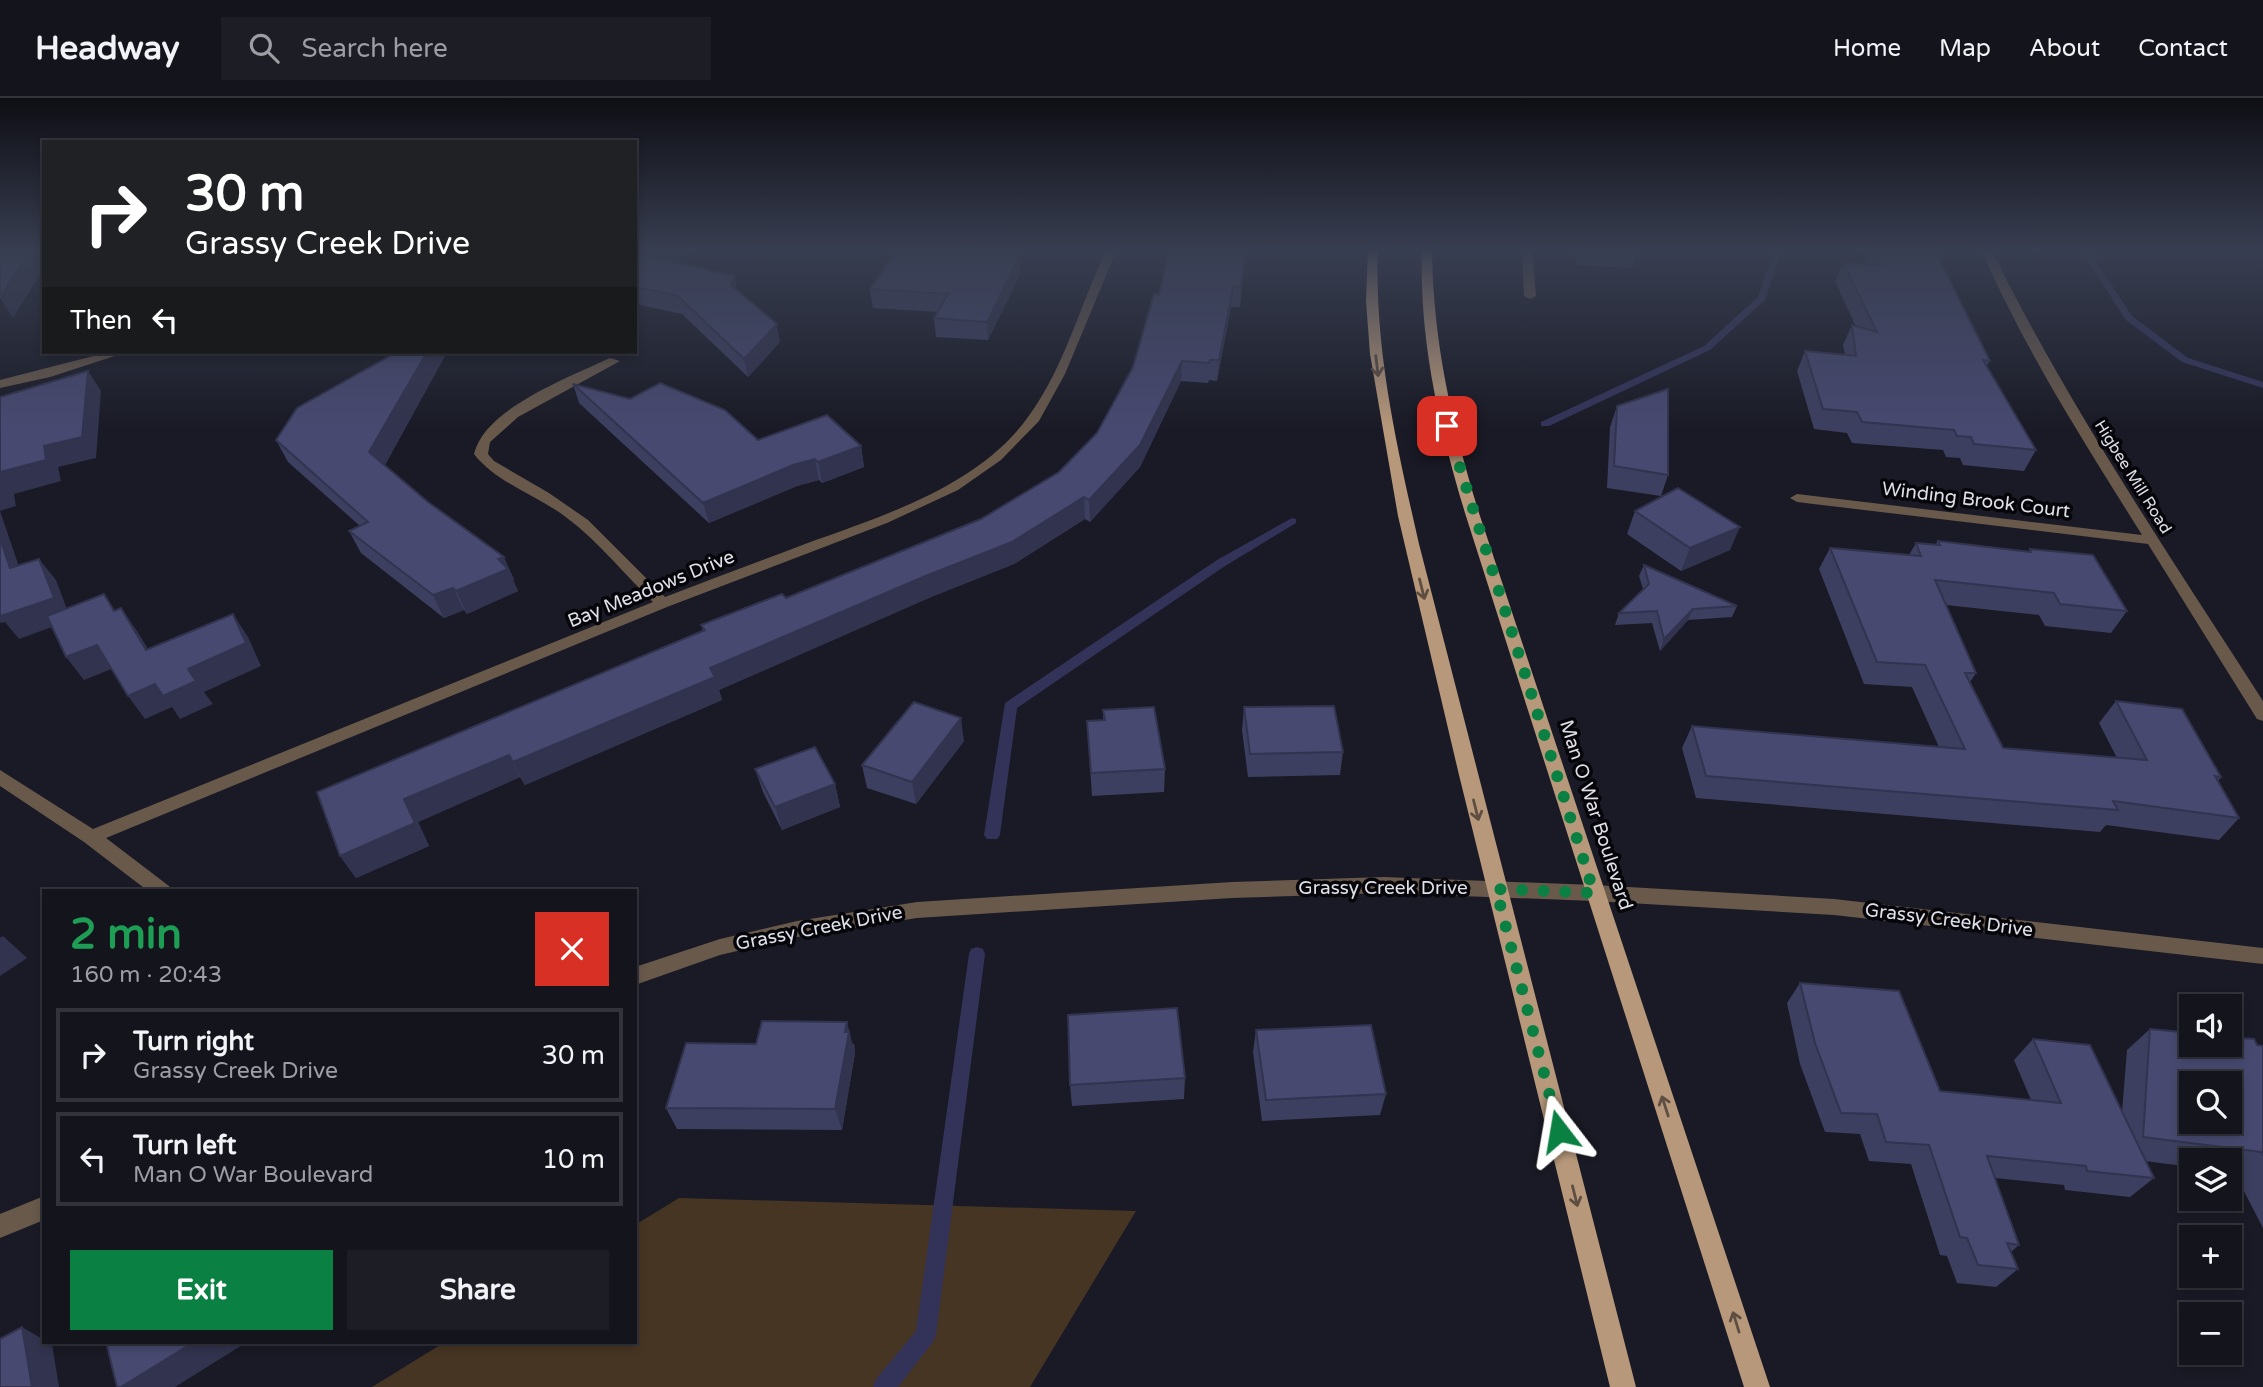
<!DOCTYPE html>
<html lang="en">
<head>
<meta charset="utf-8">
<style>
  body { margin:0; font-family:"Varela Round",sans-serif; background:#1c1d25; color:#f1f3f6; height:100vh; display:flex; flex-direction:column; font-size:26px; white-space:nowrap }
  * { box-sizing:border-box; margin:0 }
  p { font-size:23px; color:#9d9ea3 }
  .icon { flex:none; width:38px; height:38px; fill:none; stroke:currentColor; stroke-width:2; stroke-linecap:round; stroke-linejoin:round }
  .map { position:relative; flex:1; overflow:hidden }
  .details { position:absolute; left:42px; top:791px; width:595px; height:455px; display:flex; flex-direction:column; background:#13141c; border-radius:0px; box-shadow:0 4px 10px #0003,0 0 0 2px #32333b }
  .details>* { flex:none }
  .banner { position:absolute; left:42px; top:42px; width:595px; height:214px; border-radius:0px; box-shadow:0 4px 10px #0003,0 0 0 2px #32333b; background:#202124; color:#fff; overflow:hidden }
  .tools { position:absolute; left:2179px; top:896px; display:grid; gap:14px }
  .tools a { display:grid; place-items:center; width:63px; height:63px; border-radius:0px; background:#13141c; box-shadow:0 4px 10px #0003,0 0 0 2px #32333b; font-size:35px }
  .pin { position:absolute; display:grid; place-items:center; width:60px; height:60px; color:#fff; margin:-30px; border-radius:14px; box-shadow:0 4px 10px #0006 }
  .me { position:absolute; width:77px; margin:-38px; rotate:346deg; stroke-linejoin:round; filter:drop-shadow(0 0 5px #0008) }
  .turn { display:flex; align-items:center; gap:24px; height:147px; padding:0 28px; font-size:32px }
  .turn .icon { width:91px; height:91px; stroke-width:2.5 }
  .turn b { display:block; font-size:49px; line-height:60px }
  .then { display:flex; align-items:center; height:66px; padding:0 28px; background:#0003; gap:14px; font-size:26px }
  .round { display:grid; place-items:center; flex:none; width:74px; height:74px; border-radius:0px; background:#1c1d25 }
  .headline { display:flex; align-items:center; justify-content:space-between; height:119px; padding:0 28px }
  h1 { font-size:42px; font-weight:800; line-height:52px; color:#1e9e55 }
  .action { display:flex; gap:14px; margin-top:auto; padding:14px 28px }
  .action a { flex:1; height:80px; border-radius:0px; background:#0b8043; color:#fff; font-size:28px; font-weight:800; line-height:80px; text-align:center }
  .action a+a { background:#1c1d25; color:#f1f3f6 }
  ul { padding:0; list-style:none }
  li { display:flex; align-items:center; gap:21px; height:94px; margin:0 14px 10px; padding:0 14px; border:4px solid #32333b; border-radius:0px }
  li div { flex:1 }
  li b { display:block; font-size:26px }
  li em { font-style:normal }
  header { display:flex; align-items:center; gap:42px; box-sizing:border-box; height:98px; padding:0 35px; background:#13141c; border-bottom:2px solid #32333b }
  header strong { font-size:33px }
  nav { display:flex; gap:38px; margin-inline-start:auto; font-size:24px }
  .search { width:490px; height:63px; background:#1c1d25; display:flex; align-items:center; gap:18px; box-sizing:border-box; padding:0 24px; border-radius:0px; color:#9d9ea3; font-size:26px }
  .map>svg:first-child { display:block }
</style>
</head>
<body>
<header>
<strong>Headway</strong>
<div class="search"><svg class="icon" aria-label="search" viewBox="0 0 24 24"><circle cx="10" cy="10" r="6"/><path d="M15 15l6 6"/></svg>Search here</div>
<nav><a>Home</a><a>Map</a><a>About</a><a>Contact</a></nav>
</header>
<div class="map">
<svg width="2263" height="1289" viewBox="0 0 2263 1289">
  <rect width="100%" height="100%" fill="#191a25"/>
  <!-- green -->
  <path fill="#473523" d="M 679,1100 L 1136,1113 L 1030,1289 L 372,1289 L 445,1244 L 635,1244 L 635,1127 Z"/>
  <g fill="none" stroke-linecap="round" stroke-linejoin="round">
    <!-- stream -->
    <g fill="#333359" fill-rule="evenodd">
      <path d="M 1774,151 L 1782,151 L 1765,202 L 1710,252 L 1549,328 L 1541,328 L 1541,324 L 1704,248 L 1758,199 Z"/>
      <path d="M 2080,151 L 2088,151 L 2132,218 L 2188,260 L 2263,284 L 2263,290 L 2182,264 L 2126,222 Z"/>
      <path d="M 1292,420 L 1296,421 L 1296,425 L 1225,468 L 1017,610 L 1000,737 L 997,741 L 987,741 L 984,737 L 1005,605 L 1217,462 Z"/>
      <path d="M 977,849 L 983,851 L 985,856 L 936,1237 L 933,1244 L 898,1289 L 873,1289 L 876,1281 L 916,1233 L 969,856 L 971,851 Z"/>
    </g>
    <!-- minor -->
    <g fill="#68594b" fill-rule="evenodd">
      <path d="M 1107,151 L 1117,151 L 1065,276 L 1039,323 L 1001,362 L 958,392 L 887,425 L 667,509 L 106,740 L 169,788 L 172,793 L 148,793 L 84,744 L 0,688 L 0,672 L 93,731 L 653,504 C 624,476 599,444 567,420 C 539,398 496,385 474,356 C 485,310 570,279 610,260 L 620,263 L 518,319 L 490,344 L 488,356 L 494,363 L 549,395 L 588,422 L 665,499 C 712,481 758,464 805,446 C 882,418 978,389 1028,319 C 1065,269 1080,206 1107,151 Z"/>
      <path d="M 1522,151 L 1532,151 L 1536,198 L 1530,201 L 1524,198 Z"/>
      <path d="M 1981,151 L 1991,151 C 2069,309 2168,455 2263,603 L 2263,623 L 2257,621 L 2148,446 L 1797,404 L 1790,400 L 1797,396 L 2142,437 C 2084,344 2024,251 1981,151 Z"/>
      <path d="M 109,254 L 127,254 L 50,279 L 0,290 L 0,282 Z"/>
      <path d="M 1384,779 L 1594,787 L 1834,801 L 2263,850 L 2263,866 L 1834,817 L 1594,803 L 1384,795 L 1232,800 L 917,820 L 797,839 L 720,857 L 635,887 L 635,869 L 720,841 L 797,823 L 917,804 L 1232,784 Z"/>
      <path d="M 44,1098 L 44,1122 L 0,1140 L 0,1116 Z"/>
    </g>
    <!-- major -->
    <g fill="#b7987a" fill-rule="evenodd">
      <path d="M 1368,151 L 1378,151 C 1374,251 1397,349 1419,446 L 1636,1289 L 1610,1289 L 1459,677 L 1398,418 L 1370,256 L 1366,203 Z"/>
      <path d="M 1422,151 L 1432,151 C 1433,245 1452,326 1479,415 L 1770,1289 L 1744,1289 L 1465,415 C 1439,328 1419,242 1422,151 Z"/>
    </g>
  </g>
  <!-- wall -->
  <g fill="#3d3f60">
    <path d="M 635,151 L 696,151 L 674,164 L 737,192 L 780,244 L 748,279 L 682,216 L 635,206 Z"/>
    <path d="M 1245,151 L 1240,209 L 1231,209 L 1217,283 L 1209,282 L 1208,285 L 1181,283 L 1140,369 L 1090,424 L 1085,421 L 1014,466 L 931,499 L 719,592 L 722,602 L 525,687 L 520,679 L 418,724 L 429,748 L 356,780 L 340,758 L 703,533 L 701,527 L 786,500 L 981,421 L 1059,374 L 1097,335 L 1133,269 L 1174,155 Z"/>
    <path d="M 1573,151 L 1638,151 L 1632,170 L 1577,167 Z"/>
    <path d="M 1862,151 L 1934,151 L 1990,263 L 1986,269 L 2036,352 L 2024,373 L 1963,367 L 1960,360 L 1946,359 L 1943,352 L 1852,345 L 1847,335 L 1814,331 L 1797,273 L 1805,253 L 1845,257 L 1843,247 L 1852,227 L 1856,229 L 1835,183 L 1843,165 L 1867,166 Z"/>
    <path d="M 1019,155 L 1020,177 L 988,242 L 936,239 L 934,220 L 938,214 L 873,210 L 870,191 L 976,157 Z"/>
    <path d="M 397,254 L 447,254 L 385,367 L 514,481 L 513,482 L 518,493 L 467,516 L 464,512 L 444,520 L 361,455 L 349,433 L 360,428 L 288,364 L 276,342 Z"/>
    <path d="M 573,286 L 758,342 L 861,348 L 864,369 L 822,385 L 819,382 L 797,388 L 709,425 L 579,305 Z"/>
    <path d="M 1617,308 L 1668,377 L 1661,398 L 1607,390 L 1610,329 Z"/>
    <path d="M 1635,413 L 1730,452 L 1681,473 L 1627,436 Z"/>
    <path d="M 1938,443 L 2029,453 L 2030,451 L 2127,513 L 2111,535 L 2045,528 L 2039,517 L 1946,507 L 1976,575 L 1970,584 L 2003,650 L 2117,660 L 2099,625 L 2116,603 L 2221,679 L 2218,683 L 2239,720 L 2219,742 L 2106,727 L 2100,734 L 1696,700 L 1682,650 L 1692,628 L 1939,649 L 1912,589 L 1864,586 L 1819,471 L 1830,450 L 1909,457 L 1916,445 L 1935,447 Z"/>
    <path d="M 1644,467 L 1737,508 L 1732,519 L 1688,522 L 1660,553 L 1652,525 L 1615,527 L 1619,515 L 1643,491 L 1639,478 Z"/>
    <path d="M 1244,609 L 1343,654 L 1340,677 L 1248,679 L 1242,632 Z"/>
    <path d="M 1103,612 L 1165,671 L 1164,694 L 1092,698 L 1087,623 L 1103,622 Z"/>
    <path d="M 964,643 L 916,706 L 867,690 L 862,667 Z"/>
    <path d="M 755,671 L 835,686 L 840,709 L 782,732 L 763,694 Z"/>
    <path d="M 1800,885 L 1940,993 L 2031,1002 L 2014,962 L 2033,941 L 2122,1014 L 2127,952 L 2150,931 L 2263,948 L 2263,1130 L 2234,1074 L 2230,1074 L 2230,1062 L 2191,1062 L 2191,1069 L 2145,1063 L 2154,1080 L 2130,1099 L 2065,1092 L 2064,1087 L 1995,1080 L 2019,1147 L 2011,1154 L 2018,1171 L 1996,1189 L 1957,1185 L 1947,1158 L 1940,1157 L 1911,1066 L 1869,1063 L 1860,1036 L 1825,1034 L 1800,966 L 1787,905 Z"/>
    <path d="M 1256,932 L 1386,996 L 1380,1017 L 1262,1023 L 1253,954 Z"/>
    <path d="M 854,946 L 855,955 L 842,1032 L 677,1031 L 666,1010 Z"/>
    <path d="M 1185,980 L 1184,1001 L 1072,1008 L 1070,987 Z"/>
  </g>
  <!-- shaded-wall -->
  <g fill="#32334e">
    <path d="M 31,151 L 44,151 L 44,170 L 13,220 L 0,200 Z"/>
    <path d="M 662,151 L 696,151 L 654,175 L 650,158 Z"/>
    <path d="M 1019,155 L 1020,177 L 988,242 L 987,224 Z"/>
    <path d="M 734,178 L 738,195 L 731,187 Z"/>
    <path d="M 1233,189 L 1231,209 L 1217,283 L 1219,262 Z"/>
    <path d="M 777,226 L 780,244 L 748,279 L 744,261 Z"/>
    <path d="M 427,254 L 447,254 L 380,376 L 369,354 Z"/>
    <path d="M 1182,263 L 1181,283 L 1140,369 L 1090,424 L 1089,402 Z"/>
    <path d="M 88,273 L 101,293 L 96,360 L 58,369 L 61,383 L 14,396 L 16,408 L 0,413 L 27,492 L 10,470 L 0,440 L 0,374 Z"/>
    <path d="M 861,348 L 864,369 L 822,385 L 818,364 Z"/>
    <path d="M 815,361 L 819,382 L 797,388 L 709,425 L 703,405 L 793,367 Z"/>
    <path d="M 1084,399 L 1085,421 L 1014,466 L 931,499 L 719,592 L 722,602 L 525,687 L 513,664 L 710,570 Z"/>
    <path d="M 1740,429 L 1730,452 L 1681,473 L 1690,450 Z"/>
    <path d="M 504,459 L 514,481 L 513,482 L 518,493 L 467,516 L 456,493 L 498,461 Z"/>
    <path d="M 39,461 L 56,482 L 71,522 L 19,541 L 5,524 L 1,525 L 0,524 L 0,504 Z"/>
    <path d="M 453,490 L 464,512 L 444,520 L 433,497 Z"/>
    <path d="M 121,510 L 137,533 L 163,575 L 146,552 Z"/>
    <path d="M 1693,511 L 1688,522 L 1660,553 L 1664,541 Z"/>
    <path d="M 233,516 L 248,539 L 261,568 L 204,594 L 213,606 L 180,621 L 172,609 L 145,621 L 128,598 L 188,571 Z"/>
    <path d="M 97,547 L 114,570 L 84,582 L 66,559 Z"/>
    <path d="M 961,620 L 964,643 L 916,706 L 912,684 Z"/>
    <path d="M 509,657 L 520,679 L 418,724 L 429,748 L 356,780 L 340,758 L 404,701 Z"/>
    <path d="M 835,686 L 840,709 L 782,732 L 775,709 Z"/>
    <path d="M 3,838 L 27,860 L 0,878 L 0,840 Z"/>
    <path d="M 847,924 L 855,955 L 842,1032 L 835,1011 Z"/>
    <path d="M 22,1229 L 44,1242 L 44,1244 L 48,1244 L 52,1246 L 59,1289 L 32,1289 Z"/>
    <path d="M 194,1244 L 247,1244 L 175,1289 L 121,1289 Z"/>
  </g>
  <!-- building -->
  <g fill="#474970" stroke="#32334e" stroke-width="2" fill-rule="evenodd">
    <path d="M 0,151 L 31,151 L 0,200 Z"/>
    <path d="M 635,151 L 662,151 L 650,158 L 734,178 L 731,187 L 777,226 L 744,261 L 678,198 L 635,189 Z"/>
    <path d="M 898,151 L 954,151 L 976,157 L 981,151 L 1019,155 L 1017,158 L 1019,159 L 987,224 L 934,220 L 948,196 L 870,191 Z"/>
    <path d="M 1175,151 L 1245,151 L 1241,189 L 1233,189 L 1219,262 L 1210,262 L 1209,265 L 1182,263 L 1140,347 L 1089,402 L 1084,399 L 1012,444 L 928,477 L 710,570 L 715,579 L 513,664 L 509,657 L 404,701 L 415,725 L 340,758 L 317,694 L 705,532 L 701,527 L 782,496 L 786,500 L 981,421 L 1059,374 L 1097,335 L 1133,269 L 1154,196 L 1159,197 L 1169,154 L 1174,155 Z"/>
    <path d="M 1876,151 L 1934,151 L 1990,263 L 1983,262 L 2036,352 L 1974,346 L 1971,339 L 1957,338 L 1954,332 L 1862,324 L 1857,314 L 1823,311 L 1805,253 L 1856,258 L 1852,227 L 1877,234 L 1843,165 L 1881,167 Z"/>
    <path d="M 397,254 L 427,254 L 369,354 L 428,404 L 504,459 L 498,461 L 508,471 L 456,493 L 453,490 L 433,497 L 349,433 L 368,424 L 276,342 L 297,310 Z"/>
    <path d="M 88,273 L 82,339 L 44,348 L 46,362 L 0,374 L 0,299 Z"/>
    <path d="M 660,285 L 725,312 L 758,342 L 827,317 L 861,348 L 818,364 L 815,361 L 793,367 L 703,405 L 573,286 L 630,301 Z"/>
    <path d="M 1668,291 L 1668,377 L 1614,368 L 1617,308 Z"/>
    <path d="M 1678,390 L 1740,429 L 1690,450 L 1635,413 Z"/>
    <path d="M 0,440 L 10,470 L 39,461 L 54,500 L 1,518 L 0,515 Z"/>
    <path d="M 1938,443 L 2031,454 L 2030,451 L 2093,457 L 2127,513 L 2060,506 L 2054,495 L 1935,482 L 1976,575 L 1965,575 L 2003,650 L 2147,662 L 2116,603 L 2182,611 L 2221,679 L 2215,678 L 2239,720 L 2113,703 L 2118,712 L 1706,678 L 1692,628 L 1965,651 L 1925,567 L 1877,564 L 1830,450 L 1921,458 L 1916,445 L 1940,447 Z"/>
    <path d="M 1644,467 L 1737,508 L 1693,511 L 1664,541 L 1657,513 L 1619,515 L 1649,486 Z"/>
    <path d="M 104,496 L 114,513 L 121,510 L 146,552 L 233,516 L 246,545 L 188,571 L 196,583 L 163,598 L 155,586 L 128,598 L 97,547 L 66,559 L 47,518 Z"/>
    <path d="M 914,604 L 961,620 L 912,684 L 862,667 Z"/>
    <path d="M 1334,608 L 1343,654 L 1250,656 L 1244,609 Z"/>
    <path d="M 1154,609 L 1165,671 L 1091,675 L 1087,623 L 1105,622 L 1103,612 Z"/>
    <path d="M 815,649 L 835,686 L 775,709 L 755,671 Z"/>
    <path d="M 1800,885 L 1899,893 L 1940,993 L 2061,1005 L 2033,941 L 2090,947 L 2154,1080 L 2087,1073 L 2086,1068 L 1987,1058 L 2019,1147 L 2007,1145 L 2018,1171 L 1978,1167 L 1967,1140 L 1960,1139 L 1929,1047 L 1886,1044 L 1877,1016 L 1841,1015 L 1815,945 Z"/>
    <path d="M 1177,910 L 1185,980 L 1070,987 L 1068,917 Z"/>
    <path d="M 762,923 L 847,924 L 845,934 L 849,934 L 835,1011 L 666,1010 L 686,945 L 756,946 Z"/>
    <path d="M 1371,927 L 1386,996 L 1266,1002 L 1256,932 Z"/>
    <path d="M 2150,931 L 2191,935 L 2191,947 L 2230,947 L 2230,939 L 2254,941 L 2257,947 L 2263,948 L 2263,1057 L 2261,1054 L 2143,1039 ZM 2191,985 L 2230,985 L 2230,1024 L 2191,1024 Z"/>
    <path d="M 22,1229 L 32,1289 L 0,1289 L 0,1241 Z"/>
    <path d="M 106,1244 L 194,1244 L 121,1289 L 117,1289 Z"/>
  </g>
  <!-- one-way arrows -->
  <defs><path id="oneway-shaft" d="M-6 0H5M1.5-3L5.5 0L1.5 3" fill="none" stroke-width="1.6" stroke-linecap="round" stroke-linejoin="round" transform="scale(1.75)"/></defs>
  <g stroke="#5e4e42">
    <use href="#oneway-shaft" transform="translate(1377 268) rotate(83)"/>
    <use href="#oneway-shaft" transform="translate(1422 491) rotate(76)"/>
    <use href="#oneway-shaft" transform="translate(1476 712) rotate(76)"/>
    <use href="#oneway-shaft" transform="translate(1665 1008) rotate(-108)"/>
    <use href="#oneway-shaft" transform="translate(1575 1098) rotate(76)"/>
    <use href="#oneway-shaft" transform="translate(1736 1224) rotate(-107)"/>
  </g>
  <!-- sky -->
  <linearGradient id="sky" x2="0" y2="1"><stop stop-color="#0e0e14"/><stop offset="0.46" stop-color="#383e51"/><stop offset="1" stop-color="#383e51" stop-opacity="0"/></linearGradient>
  <rect width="2263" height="331" fill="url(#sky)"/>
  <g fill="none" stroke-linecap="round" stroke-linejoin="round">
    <!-- route -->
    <path stroke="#0b8043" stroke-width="12" stroke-dasharray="0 21.6" d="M 1447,328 L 1594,795 L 1496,791 L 1559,1033"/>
  </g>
  <g text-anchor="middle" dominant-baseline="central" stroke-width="7" stroke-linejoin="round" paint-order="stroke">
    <!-- far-street labels -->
    <g font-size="16" fill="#dfe0e8" stroke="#05050a">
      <text transform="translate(2133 379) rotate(58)">Higbee Mill Road</text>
    </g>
    <!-- street labels -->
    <g font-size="19" fill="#dfe0e8" stroke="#05050a">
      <text transform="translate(1976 402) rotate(7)">Winding Brook Court</text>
      <text transform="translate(651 491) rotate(-22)">Bay Meadows Drive</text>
      <text transform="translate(1596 717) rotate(72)">Man O War Boulevard</text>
      <text x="1383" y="790">Grassy Creek Drive</text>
      <text transform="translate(1949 822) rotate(7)">Grassy Creek Drive</text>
      <text transform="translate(819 830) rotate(-11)">Grassy Creek Drive</text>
    </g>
  </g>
</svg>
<div class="tools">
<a><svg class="icon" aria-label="sound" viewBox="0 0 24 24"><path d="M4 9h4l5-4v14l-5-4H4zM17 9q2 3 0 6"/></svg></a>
<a><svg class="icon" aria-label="search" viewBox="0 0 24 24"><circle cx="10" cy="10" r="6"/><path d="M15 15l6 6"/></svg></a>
<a><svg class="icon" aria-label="layers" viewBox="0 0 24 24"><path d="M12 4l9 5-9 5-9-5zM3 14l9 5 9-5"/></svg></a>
<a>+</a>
<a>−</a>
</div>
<div class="pin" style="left:1447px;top:328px;background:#d93025"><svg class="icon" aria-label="arrive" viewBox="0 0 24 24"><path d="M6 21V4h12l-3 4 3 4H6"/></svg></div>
<svg class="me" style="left:1559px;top:1033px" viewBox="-20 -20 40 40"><path d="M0-17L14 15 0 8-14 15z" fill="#0b8043" stroke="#fff" stroke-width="4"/></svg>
<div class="banner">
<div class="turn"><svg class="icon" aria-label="right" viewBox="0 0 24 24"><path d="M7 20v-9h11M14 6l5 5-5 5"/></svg><div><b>30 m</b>Grassy Creek Drive</div></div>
<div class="then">Then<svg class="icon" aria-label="left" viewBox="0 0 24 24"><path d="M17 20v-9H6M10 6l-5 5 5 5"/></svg></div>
</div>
<section class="details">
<div class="headline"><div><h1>2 min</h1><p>160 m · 20:43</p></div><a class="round" style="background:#d93025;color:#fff"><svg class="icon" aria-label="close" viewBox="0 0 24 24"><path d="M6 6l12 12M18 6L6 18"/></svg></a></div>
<ul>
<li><svg class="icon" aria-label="right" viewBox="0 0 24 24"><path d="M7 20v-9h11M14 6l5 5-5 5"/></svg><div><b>Turn right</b><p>Grassy Creek Drive</p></div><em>30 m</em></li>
<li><svg class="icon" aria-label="left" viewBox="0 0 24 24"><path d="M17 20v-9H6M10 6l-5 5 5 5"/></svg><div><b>Turn left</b><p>Man O War Boulevard</p></div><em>10 m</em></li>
</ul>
<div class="action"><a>Exit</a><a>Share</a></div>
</section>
</div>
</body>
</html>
